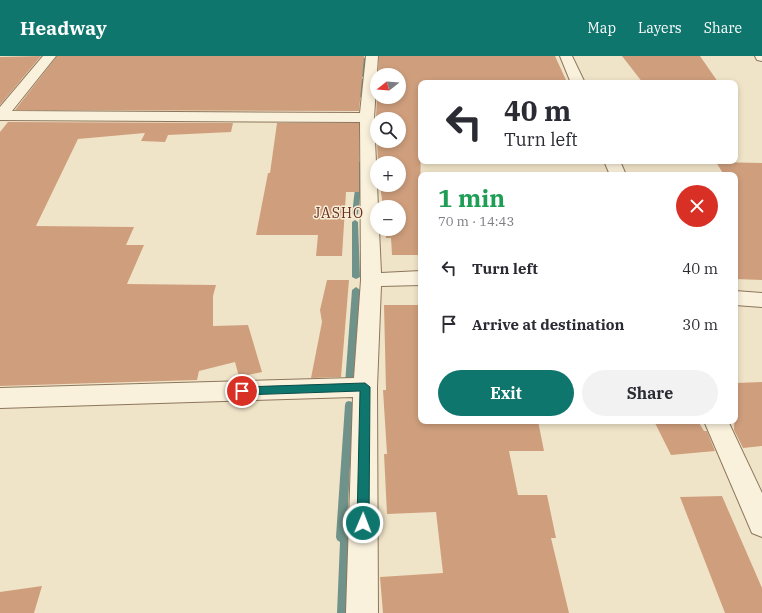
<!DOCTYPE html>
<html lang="en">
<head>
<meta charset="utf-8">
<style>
  body { margin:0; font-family:"IBM Plex Serif",serif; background:#f2f2f3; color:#2b2b33; height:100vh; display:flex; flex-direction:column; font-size:15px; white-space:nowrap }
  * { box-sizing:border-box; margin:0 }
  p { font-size:13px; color:#7c7c81 }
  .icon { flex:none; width:22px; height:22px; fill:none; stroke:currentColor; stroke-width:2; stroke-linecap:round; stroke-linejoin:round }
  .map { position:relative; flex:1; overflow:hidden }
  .panel { position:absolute; left:418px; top:116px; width:320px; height:252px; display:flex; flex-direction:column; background:#fff; border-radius:8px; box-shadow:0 2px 6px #0003 }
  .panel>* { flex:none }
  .top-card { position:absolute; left:418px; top:24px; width:320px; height:84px; border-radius:8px; box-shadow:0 2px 6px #0003; background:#fff; color:#2b2b33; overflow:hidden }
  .needle { width:26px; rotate:253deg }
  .fabs { position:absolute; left:370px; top:12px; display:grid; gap:8px }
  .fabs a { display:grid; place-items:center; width:36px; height:36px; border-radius:50%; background:#fff; box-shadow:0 2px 6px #0003; font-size:20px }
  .pin { position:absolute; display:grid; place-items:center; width:34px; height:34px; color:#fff; margin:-17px; border:2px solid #fff; border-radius:50%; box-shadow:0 1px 4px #0007 }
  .me { position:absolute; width:44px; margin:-22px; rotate:1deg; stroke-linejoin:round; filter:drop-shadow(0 0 3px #0008) }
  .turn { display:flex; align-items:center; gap:14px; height:84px; padding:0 20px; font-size:18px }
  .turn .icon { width:52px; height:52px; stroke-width:2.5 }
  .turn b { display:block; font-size:28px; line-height:34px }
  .round { display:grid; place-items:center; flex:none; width:42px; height:42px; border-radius:21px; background:#f2f2f3 }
  .headline { display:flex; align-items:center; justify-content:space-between; height:68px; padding:0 20px }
  h1 { font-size:24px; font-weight:700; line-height:30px; color:#1e9e55 }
  .primary-button { display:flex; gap:8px; margin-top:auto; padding:8px 20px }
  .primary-button a { flex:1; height:46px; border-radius:24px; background:#0f766e; color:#fff; font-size:16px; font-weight:700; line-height:46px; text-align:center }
  .primary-button a+a { background:#f2f2f3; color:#2b2b33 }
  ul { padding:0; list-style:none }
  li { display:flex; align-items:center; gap:12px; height:56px; padding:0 20px }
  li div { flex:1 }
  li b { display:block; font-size:15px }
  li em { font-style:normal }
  header { display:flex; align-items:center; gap:24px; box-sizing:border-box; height:56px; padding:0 20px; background:#0f766e; color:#fff }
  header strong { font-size:19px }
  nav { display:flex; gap:22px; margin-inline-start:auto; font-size:14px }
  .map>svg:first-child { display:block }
</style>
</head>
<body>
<header>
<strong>Headway</strong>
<nav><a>Map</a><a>Layers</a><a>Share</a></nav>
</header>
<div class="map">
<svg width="762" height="557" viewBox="0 0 762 557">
  <rect width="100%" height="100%" fill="#f0e4c8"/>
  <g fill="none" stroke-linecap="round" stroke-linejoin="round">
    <!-- stream -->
    <g fill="#6f938a" fill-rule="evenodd">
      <path d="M 361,1 L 365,2 L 365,20 L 363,21 L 361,20 Z"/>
      <path d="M 360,22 L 364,23 L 366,41 L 363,43 L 360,41 Z"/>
      <path d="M 361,105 L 364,107 L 358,158 L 355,160 L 352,158 L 358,107 Z"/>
      <path d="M 355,164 L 358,166 L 360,221 L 356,223 L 352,221 L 352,166 Z"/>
      <path d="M 356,231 L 360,234 L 353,328 L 352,330 L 346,330 L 345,328 L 352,234 Z"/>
      <path d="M 349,345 L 352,346 L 353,349 L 347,469 L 350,471 L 351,474 L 349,557 L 337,557 L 340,486 L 337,484 L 336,481 L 345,349 L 346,346 Z"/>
    </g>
  </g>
  <!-- building -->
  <g fill="#cf9f7d" fill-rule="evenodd">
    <path d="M 41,0 L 0,49 L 0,1 Z"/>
    <path d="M 57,0 L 364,0 L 359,55 L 15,54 Z"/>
    <path d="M 379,0 L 555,0 L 566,24 L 499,24 L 500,27 L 421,27 L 420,199 L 392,199 L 391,182 L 386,182 L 385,173 L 399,173 L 399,151 L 383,151 L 380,129 L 399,129 L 399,107 L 378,107 L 376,62 L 377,39 L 377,41 L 399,41 L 399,19 L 378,19 ZM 377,63 L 399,63 L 399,85 L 377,85 Z"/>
    <path d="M 622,0 L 700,0 L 718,26 L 643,27 Z"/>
    <path d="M 8,66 L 233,67 L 231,76 L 168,79 L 165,86 L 141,85 L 145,77 L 78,83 L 36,170 L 134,171 L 126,189 L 144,189 L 127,228 L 216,229 L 213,240 L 213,270 L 248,269 L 262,316 L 239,321 L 235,306 L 199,315 L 197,324 L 0,330 L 0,76 Z"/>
    <path d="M 277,67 L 359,67 L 359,136 L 346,136 L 342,200 L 316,200 L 318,179 L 256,179 L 268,117 L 270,117 Z"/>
    <path d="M 716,106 L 762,107 L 762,224 L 735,223 L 735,119 L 724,119 Z"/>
    <path d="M 327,224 L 349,224 L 341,321 L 311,322 L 322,266 L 320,254 Z"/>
    <path d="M 384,249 L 421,249 L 421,365 L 538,365 L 544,395 L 509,395 L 518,439 L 547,439 L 556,482 L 551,482 L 569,557 L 383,557 L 380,521 L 443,517 L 436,456 L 387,458 L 384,398 L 387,398 L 383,334 L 386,334 Z"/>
    <path d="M 762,326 L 762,390 L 743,392 L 734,374 L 735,327 Z"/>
    <path d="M 677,365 L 698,365 L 704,375 L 707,375 L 715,395 L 671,399 L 655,367 Z"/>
    <path d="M 722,440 L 762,532 L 762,557 L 725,557 L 680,441 Z"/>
    <path d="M 42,530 L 34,557 L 0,557 L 0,536 Z"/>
  </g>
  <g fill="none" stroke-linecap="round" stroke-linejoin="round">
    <!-- minor casing -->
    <g stroke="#8d765c" stroke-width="2">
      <g id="minor">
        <path d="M 43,0 L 56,0 L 12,55 L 360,57 L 366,0 L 378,0 L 374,62 L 378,151 L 377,173 L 379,173 L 381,217 L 421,215 L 421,229 L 381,230 L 377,331 L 378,557 L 346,557 L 353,341 L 0,352 L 0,332 L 354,322 L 361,224 L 360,66 L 0,64 L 0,51 Z"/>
        <path d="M 560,0 L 572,0 L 585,27 L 571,27 Z"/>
        <path d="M 755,0 L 762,0 L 762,5 L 757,4 Z"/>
        <path d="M 604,105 L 620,105 L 626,119 L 610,119 Z"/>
        <path d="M 735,235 L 762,237 L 762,251 L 735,249 Z"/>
        <path d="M 704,365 L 728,365 L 762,437 L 762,481 L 752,477 Z"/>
      </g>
    </g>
    <!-- minor -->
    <use href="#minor" fill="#faf1dc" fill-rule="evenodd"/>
  </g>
  <!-- route -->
  <path fill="#0f766e" stroke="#0a4d48" d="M 365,327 L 370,331 L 369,467 L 367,471 L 363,472 L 359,471 L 357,467 L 360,335 L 242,339 L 237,335 L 242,331 Z"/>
  <g text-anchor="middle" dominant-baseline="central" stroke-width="3" stroke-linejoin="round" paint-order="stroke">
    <!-- quarter labels -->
    <g font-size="14" letter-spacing="1" fill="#6b2e1e" stroke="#f7eed8">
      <text x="339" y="157">JASHO</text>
    </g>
  </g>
</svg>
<div class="fabs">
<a><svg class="needle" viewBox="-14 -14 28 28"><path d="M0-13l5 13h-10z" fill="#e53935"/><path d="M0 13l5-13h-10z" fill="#7c7c81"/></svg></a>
<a><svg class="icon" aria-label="search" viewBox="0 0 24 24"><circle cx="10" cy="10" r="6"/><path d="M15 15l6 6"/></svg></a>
<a>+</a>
<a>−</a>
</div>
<div class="pin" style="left:242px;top:335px;background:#d93025"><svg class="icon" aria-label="arrive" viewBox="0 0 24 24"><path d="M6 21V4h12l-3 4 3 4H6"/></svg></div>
<svg class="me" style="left:363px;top:467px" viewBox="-20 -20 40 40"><circle r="17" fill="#0f766e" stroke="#fff" stroke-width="3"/><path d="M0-11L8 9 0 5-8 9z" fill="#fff"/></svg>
<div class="top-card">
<div class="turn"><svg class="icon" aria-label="left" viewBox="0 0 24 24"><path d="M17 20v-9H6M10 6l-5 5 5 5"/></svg><div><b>40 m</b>Turn left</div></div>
</div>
<section class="panel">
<div class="headline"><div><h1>1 min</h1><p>70 m · 14:43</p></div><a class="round" style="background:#d93025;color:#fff"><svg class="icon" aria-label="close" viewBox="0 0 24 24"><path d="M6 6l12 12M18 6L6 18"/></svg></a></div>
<ul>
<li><svg class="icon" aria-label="left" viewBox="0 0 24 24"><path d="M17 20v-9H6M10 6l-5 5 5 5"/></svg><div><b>Turn left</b></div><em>40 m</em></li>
<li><svg class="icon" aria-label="arrive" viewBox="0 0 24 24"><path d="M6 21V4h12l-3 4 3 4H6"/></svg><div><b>Arrive at destination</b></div><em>30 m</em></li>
</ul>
<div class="primary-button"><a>Exit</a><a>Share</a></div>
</section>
</div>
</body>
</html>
